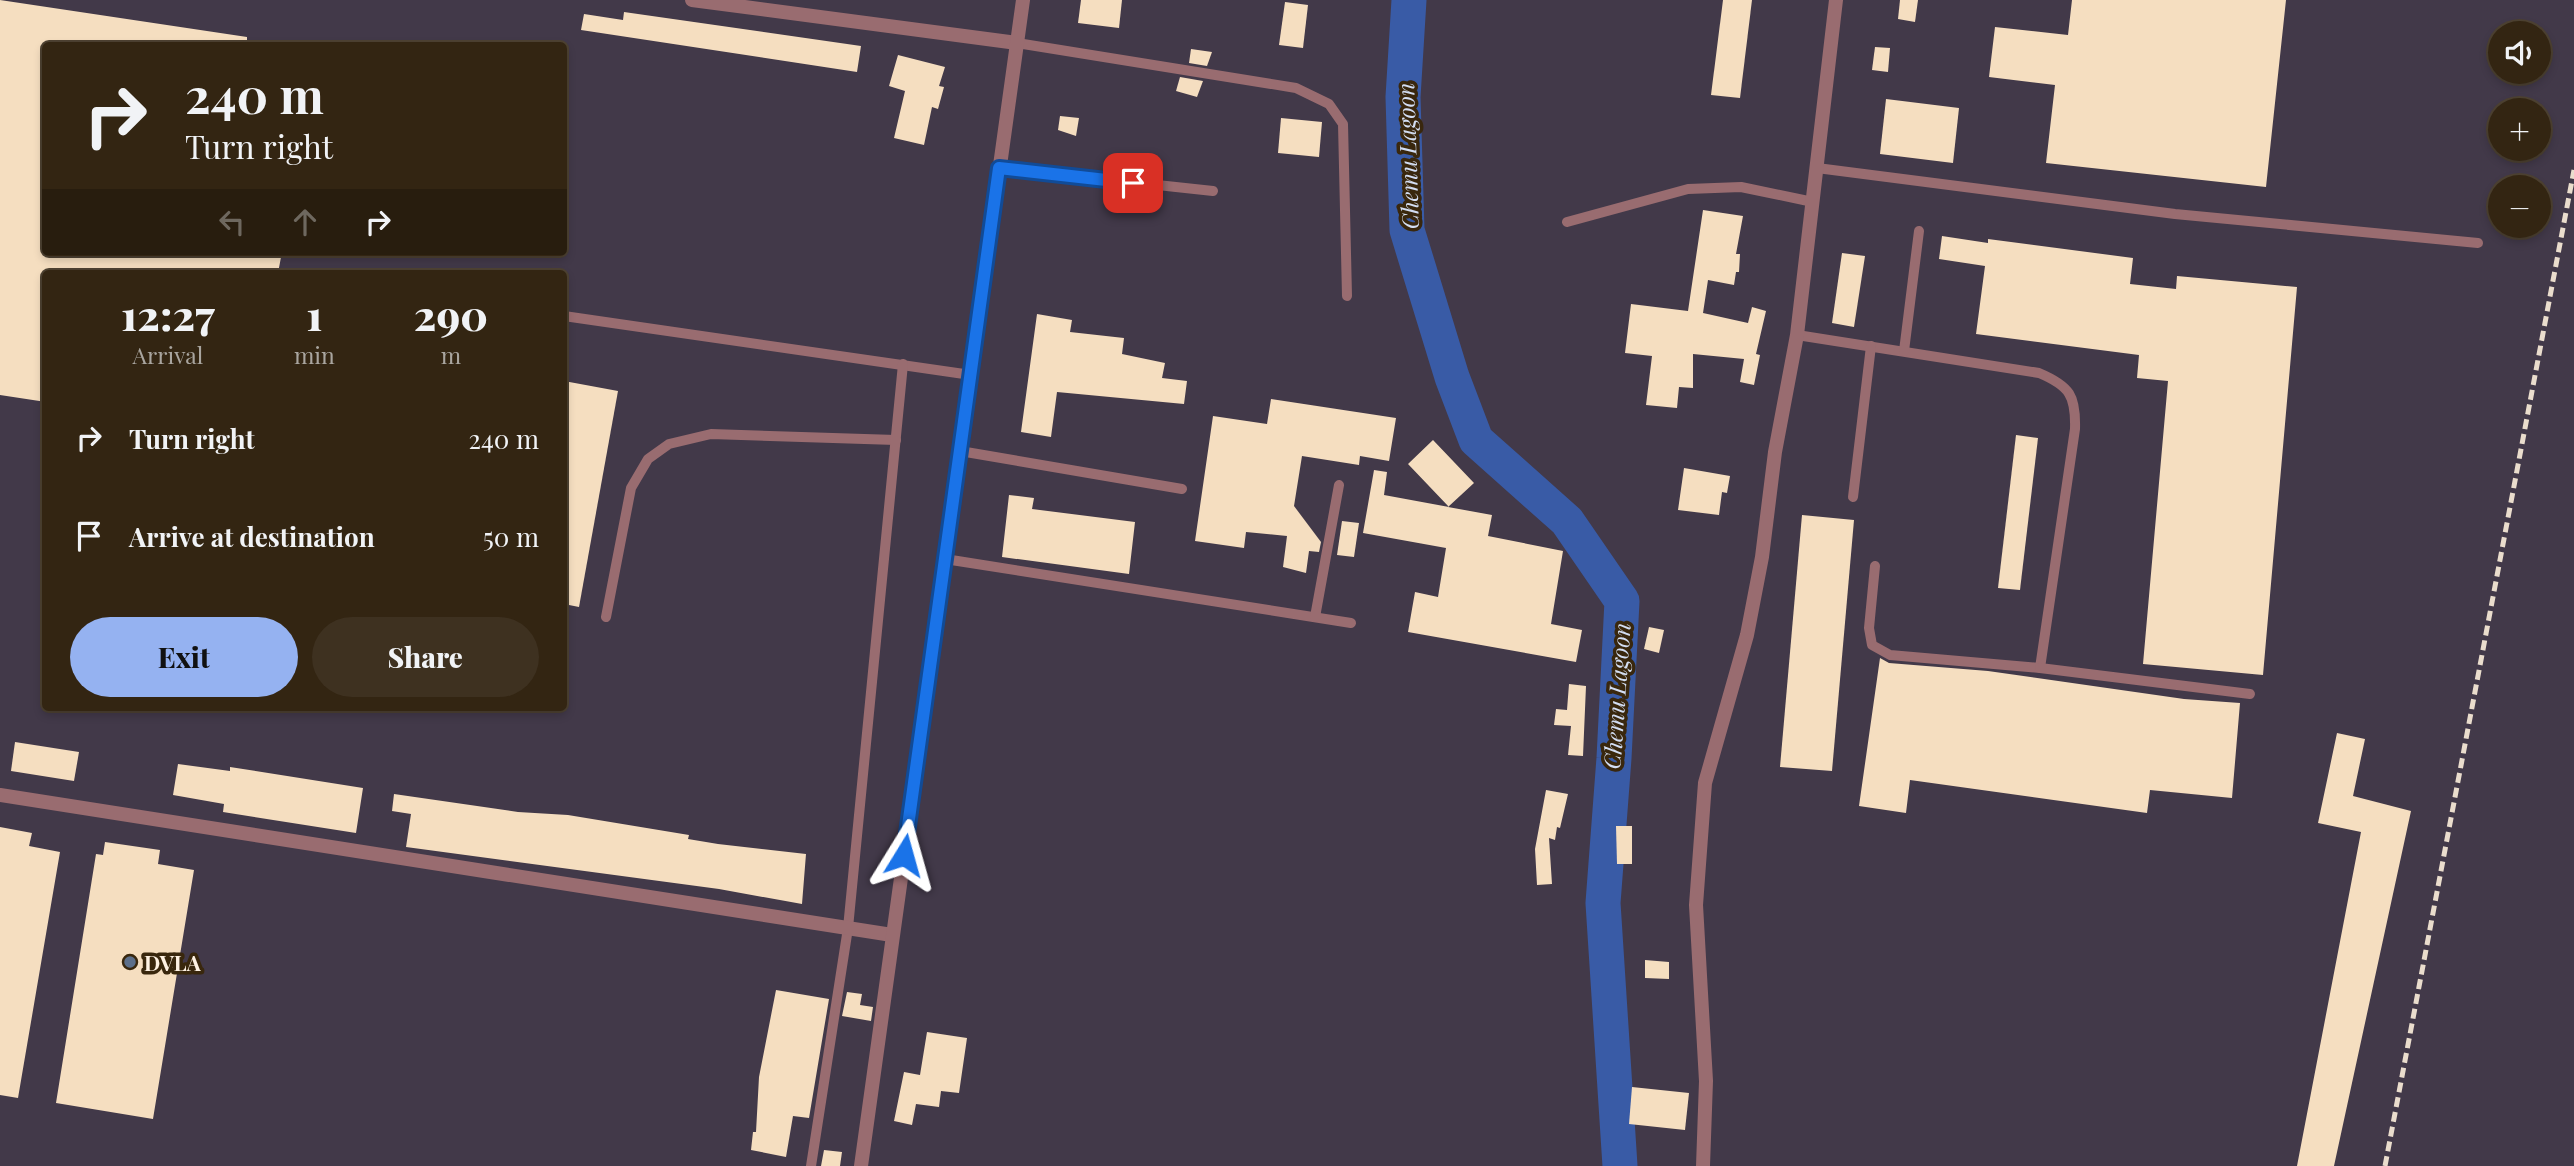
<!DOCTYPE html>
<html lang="en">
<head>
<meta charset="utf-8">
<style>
  body { margin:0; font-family:"Playfair Display",serif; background:#3e3120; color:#f1f3f6; height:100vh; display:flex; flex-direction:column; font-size:26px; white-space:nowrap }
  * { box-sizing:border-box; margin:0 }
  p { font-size:23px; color:#a9a59f }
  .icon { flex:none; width:38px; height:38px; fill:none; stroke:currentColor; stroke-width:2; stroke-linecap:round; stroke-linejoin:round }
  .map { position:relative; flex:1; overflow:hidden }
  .side { position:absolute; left:42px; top:270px; width:525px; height:441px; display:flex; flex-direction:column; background:#332512; border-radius:7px; box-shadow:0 4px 10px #0003,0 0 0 2px #4e4232 }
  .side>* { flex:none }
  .hud { position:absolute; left:42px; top:42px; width:525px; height:214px; border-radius:7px; box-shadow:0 4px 10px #0003,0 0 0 2px #4e4232; background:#332512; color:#f1f3f6; overflow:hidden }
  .buttons { position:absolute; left:2488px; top:21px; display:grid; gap:14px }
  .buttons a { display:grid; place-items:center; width:63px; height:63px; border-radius:50%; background:#332512; box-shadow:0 4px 10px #0003,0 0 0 2px #4e4232; font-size:35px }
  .pin { position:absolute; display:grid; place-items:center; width:60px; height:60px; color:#fff; margin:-30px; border-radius:14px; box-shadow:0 4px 10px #0006 }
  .me { position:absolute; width:77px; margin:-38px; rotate:8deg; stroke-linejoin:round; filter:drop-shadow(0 0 5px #0008) }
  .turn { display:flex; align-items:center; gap:24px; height:147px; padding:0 28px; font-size:32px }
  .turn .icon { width:91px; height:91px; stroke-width:2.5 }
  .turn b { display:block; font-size:49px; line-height:60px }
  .lanes { display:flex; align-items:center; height:66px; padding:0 28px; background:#0003; justify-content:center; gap:35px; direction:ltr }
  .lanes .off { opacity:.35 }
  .eta { display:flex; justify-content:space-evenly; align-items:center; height:119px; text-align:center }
  .eta b { font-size:42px; font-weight:800; line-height:49px }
  .action { display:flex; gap:14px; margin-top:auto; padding:14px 28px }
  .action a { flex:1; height:80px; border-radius:42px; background:#95b2f1; color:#111; font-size:28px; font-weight:800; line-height:80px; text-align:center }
  .action a+a { background:#3e3120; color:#f1f3f6 }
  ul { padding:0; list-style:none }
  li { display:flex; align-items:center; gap:21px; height:98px; padding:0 28px }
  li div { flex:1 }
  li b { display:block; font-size:26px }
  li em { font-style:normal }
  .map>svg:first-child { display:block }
</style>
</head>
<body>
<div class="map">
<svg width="2574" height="1166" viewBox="0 0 2574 1166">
  <rect width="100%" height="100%" fill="#443118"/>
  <!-- industrial -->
  <path fill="#423949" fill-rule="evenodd" d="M 0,0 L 2574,0 L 2574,1166 L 0,1166 ZM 2501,33 L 2539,33 L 2539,72 L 2501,72 ZM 46,46 L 564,46 L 564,252 L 46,252 ZM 2501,110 L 2539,110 L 2539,149 L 2501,149 ZM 2501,187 L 2539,187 L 2539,226 L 2501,226 ZM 46,273 L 564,273 L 564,707 L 46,707 Z"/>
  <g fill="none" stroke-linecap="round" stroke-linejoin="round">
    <!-- river -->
    <path stroke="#395ba6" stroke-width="35" d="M 1409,0 L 1403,97 L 1407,230 L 1452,377 L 1476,440 L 1567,521 L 1622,601 L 1614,758 L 1603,903 L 1620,1166"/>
  </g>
  <!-- building -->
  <g fill="#f5dec0">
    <path d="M 0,0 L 247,37 L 247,46 L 46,46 L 46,252 L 282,252 L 278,273 L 46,273 L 46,402 L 0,395 Z"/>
    <path d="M 1081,0 L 1122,0 L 1119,28 L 1078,23 Z"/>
    <path d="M 1723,0 L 1752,0 L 1740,98 L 1711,95 Z"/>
    <path d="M 1900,0 L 1918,0 L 1915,22 L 1898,19 Z"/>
    <path d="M 2072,0 L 2286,0 L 2266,187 L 2046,163 L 2055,85 L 1989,77 L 1995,27 L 2068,35 Z"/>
    <path d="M 1285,2 L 1308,5 L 1303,48 L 1279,45 Z"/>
    <path d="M 624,12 L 861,46 L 857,72 L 581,30 L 584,14 L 623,20 Z"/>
    <path d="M 1875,47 L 1890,48 L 1888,72 L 1872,70 Z"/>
    <path d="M 1191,49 L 1212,52 L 1207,66 L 1189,63 Z"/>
    <path d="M 898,55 L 945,67 L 939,86 L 944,87 L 938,109 L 932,107 L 924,145 L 894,138 L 905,91 L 889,86 Z"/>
    <path d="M 1180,77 L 1203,81 L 1197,97 L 1176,91 Z"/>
    <path d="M 1886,99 L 1959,108 L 1953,163 L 1880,154 Z"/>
    <path d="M 1060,116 L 1079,118 L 1076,136 L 1058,130 Z"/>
    <path d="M 1281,118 L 1322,122 L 1319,157 L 1278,153 Z"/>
    <path d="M 1703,210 L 1743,216 L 1736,254 L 1740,254 L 1739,272 L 1736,272 L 1734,285 L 1708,280 L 1703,313 L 1748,323 L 1752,307 L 1766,311 L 1756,354 L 1760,355 L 1754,385 L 1740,382 L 1744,359 L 1693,354 L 1693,388 L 1679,387 L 1677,408 L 1646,405 L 1652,356 L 1625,353 L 1631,304 L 1688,311 Z"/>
    <path d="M 1942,236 L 1988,243 L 1988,239 L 2133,258 L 2130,284 L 2176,289 L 2177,276 L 2297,287 L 2263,675 L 2143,664 L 2168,381 L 2137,378 L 2139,355 L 1976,334 L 1985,266 L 1939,259 Z"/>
    <path d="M 1842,253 L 1865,256 L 1854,327 L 1832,323 Z"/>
    <path d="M 1037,314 L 1072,320 L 1070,332 L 1124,338 L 1122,354 L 1165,363 L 1162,378 L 1187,381 L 1184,404 L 1057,392 L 1051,437 L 1021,432 Z"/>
    <path d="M 564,381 L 618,391 L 579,607 L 564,604 Z"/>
    <path d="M 1271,399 L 1396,418 L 1389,461 L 1360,456 L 1359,465 L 1302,456 L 1294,506 L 1321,542 L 1319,552 L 1309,551 L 1306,573 L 1283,567 L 1287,536 L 1246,532 L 1244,548 L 1195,541 L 1213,416 L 1267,424 Z"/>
    <path d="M 2016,435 L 2038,438 L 2020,590 L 1998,588 Z"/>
    <path d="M 1433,440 L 1474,483 L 1448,507 L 1492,515 L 1488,536 L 1563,551 L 1551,624 L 1582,630 L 1576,662 L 1408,632 L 1415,592 L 1438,597 L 1446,548 L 1363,533 L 1374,470 L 1387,472 L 1384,495 L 1449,507 L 1408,464 Z"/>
    <path d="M 1684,468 L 1730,476 L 1727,493 L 1722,492 L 1719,515 L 1678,510 Z"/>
    <path d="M 1009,495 L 1034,498 L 1032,509 L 1135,522 L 1129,574 L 1002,557 Z"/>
    <path d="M 1802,515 L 1854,520 L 1832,771 L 1780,767 Z"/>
    <path d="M 1342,521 L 1359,523 L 1354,557 L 1337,555 Z"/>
    <path d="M 1649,627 L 1664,630 L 1659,653 L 1644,649 Z"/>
    <path d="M 1880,658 L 1889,663 L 1988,671 L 2184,699 L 2240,703 L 2232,798 L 2150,790 L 2147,813 L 1910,780 L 1906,813 L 1859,806 Z"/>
    <path d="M 1569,684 L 1586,686 L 1583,756 L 1568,755 L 1571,726 L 1554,725 L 1556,709 L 1567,710 Z"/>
    <path d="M 2337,733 L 2365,739 L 2353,796 L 2411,811 L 2334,1166 L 2297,1166 L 2361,832 L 2318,823 Z"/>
    <path d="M 15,742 L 79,752 L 74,781 L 11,771 Z"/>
    <path d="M 178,764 L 230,771 L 230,767 L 363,788 L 356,833 L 223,812 L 224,804 L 173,795 Z"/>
    <path d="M 1546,790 L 1568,794 L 1560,828 L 1557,827 L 1555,840 L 1549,838 L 1552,884 L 1537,885 L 1535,849 Z"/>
    <path d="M 394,794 L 518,812 L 568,815 L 689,835 L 688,839 L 718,844 L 806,854 L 802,904 L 719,889 L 406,847 L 411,814 L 392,811 Z"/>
    <path d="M 1616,826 L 1632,826 L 1632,864 L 1617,864 Z"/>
    <path d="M 0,827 L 32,833 L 29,846 L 60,852 L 18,1098 L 0,1095 Z"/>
    <path d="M 105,842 L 160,850 L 158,864 L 194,870 L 153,1119 L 56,1103 L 96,854 L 103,855 Z"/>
    <path d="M 1645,960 L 1669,962 L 1669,979 L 1645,978 Z"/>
    <path d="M 776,990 L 829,999 L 809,1118 L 793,1116 L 786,1157 L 751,1150 L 753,1132 L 756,1132 L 759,1077 Z"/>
    <path d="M 847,992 L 862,994 L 860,1005 L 873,1007 L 871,1021 L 842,1016 Z"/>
    <path d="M 927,1032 L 967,1038 L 959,1093 L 941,1091 L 939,1107 L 916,1104 L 912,1125 L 894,1121 L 904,1072 L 920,1075 Z"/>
    <path d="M 1632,1087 L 1689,1093 L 1685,1130 L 1629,1124 Z"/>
    <path d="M 824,1150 L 842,1152 L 840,1166 L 821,1166 Z"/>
  </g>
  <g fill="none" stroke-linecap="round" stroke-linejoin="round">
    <!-- service -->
    <g stroke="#996c70" stroke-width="10">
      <path d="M 1017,43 L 1296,88 L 1329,104 L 1343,124 L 1347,296"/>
      <path d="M 999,168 L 1213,191"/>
      <path d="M 1817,168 L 2175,214 L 2478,243"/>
      <path d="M 1567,222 L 1688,189 L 1741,187 L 1813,202"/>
      <path d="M 564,316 L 971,375"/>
      <path d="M 1797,335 L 2039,373 C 2070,386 2076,396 2075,429 L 2040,668 L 1890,655 L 1872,645 L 1869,628 L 1875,566"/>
      <path d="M 1904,351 L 1919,231"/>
      <path d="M 960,451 L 1182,489"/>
      <path d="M 1853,497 L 1871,346"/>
      <path d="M 945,559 L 1351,623"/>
      <path d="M 606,617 L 631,488 L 648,459 L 669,444 L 711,434 L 896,440"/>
      <path d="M 1315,617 L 1339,485"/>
      <path d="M 2040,668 L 2250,694"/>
      <path d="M 811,1166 L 848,928 L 903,364"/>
    </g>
    <!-- minor -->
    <g stroke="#996c70" stroke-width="14">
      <path d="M 692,0 L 1017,43"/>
      <path d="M 0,795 L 892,935"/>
      <path d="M 1703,1166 L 1706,1081 L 1696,905 L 1705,783 L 1747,635 L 1762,557 L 1775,452 L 1797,335 L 1836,0"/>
    </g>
    <!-- tertiary -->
    <path stroke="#996c70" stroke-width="14" d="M 861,1166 L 1023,0"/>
    <!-- rail -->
    <path stroke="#eaddcd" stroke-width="5" stroke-dasharray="10 5" stroke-linecap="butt" d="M 2385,1166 L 2574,170"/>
  </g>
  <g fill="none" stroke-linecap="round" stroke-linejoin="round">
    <!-- route casing -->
    <g stroke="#114b97" stroke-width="18">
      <path id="route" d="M 904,855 L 999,168 L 1133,183"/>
    </g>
    <!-- route -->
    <use href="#route" stroke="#1a73e8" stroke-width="12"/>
  </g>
  <!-- markers -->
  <circle fill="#5c6f8a" stroke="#39270d" stroke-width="2.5" cx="130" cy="962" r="7"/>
  <g text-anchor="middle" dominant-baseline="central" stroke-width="7" stroke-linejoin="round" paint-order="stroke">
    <!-- poi labels -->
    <g font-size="21" font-weight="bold" fill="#fef2e3" stroke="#39270d" text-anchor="start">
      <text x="144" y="962">DVLA</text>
    </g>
    <!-- water labels -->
    <g font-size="23" font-style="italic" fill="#d3def3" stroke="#39270d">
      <text transform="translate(1407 156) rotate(-92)">Chemu Lagoon</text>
      <text transform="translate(1616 696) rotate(-86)">Chemu Lagoon</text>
    </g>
  </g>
</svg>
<div class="buttons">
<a><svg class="icon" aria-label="sound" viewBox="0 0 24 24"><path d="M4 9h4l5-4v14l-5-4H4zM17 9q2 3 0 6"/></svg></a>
<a>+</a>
<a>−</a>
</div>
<div class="pin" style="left:1133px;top:183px;background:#d93025"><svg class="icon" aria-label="arrive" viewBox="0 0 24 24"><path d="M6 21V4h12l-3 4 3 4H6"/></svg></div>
<svg class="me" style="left:904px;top:855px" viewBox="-20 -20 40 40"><path d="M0-17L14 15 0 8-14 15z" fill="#1a73e8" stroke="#fff" stroke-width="4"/></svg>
<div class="hud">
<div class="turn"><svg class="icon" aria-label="right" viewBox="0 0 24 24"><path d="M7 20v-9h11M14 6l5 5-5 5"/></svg><div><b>240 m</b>Turn right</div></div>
<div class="lanes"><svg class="icon off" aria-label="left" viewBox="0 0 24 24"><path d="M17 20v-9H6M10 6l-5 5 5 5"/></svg><svg class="icon off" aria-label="ahead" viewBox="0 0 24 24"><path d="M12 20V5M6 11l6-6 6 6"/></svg><svg class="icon" aria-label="right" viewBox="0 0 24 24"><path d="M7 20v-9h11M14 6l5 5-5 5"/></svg></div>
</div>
<section class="side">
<div class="eta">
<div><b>12:27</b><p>Arrival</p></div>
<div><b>1</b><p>min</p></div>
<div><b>290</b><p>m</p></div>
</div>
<ul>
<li><svg class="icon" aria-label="right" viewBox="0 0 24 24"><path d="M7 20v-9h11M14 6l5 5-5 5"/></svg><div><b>Turn right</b></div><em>240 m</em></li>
<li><svg class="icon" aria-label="arrive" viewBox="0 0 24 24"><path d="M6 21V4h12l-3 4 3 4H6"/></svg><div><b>Arrive at destination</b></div><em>50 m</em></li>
</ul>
<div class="action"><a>Exit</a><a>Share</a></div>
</section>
</div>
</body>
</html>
